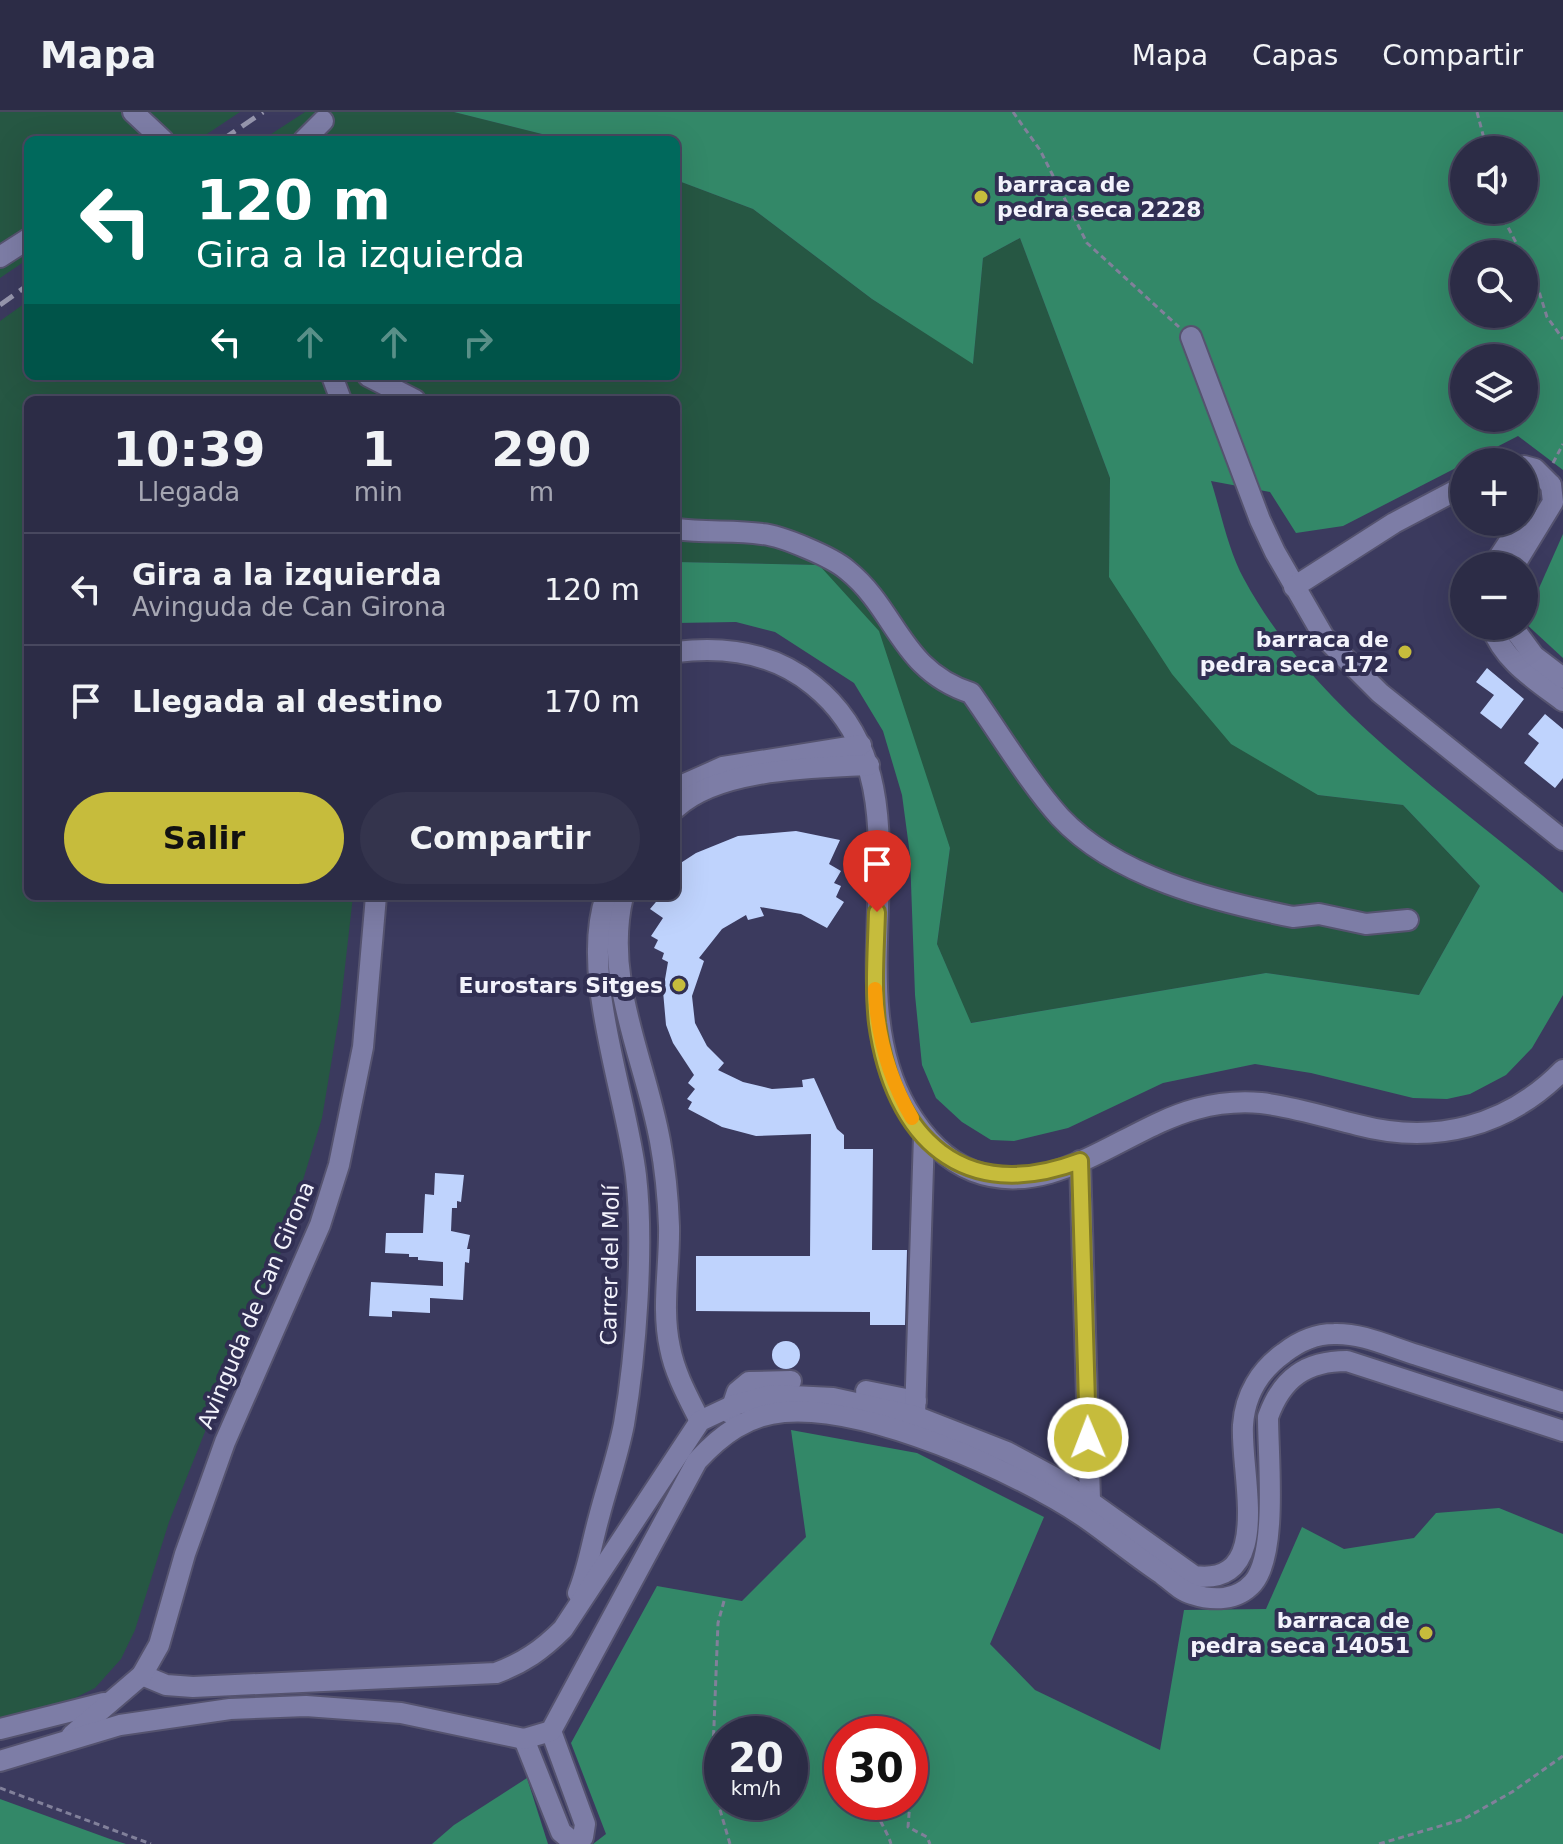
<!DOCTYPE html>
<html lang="es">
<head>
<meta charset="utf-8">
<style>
  body { margin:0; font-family:"DejaVu Sans",sans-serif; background:#34344d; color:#f1f3f6; height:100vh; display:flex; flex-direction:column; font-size:30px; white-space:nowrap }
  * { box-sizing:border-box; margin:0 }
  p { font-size:26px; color:#a6a7b3 }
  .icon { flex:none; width:44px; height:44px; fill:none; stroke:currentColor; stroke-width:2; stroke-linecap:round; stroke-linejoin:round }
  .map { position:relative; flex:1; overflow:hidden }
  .details { position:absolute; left:24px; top:284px; width:656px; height:504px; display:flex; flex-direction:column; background:#2c2c46; border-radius:12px; box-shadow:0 8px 32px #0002,0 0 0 2px #48485f }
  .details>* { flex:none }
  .hud { position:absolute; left:24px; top:24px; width:656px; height:244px; border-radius:12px; box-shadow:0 8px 32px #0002,0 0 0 2px #48485f; background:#00695c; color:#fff; overflow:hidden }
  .fabs { position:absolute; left:1450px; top:24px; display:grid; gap:16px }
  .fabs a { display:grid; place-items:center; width:88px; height:88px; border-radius:50%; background:#2c2c46; box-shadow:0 8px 32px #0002,0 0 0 2px #48485f; font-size:40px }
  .speed { position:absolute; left:704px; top:1604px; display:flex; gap:16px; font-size:40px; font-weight:700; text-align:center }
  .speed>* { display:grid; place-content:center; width:104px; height:104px; border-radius:50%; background:#2c2c46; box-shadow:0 8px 32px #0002,0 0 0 2px #48485f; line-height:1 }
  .speed small { font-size:20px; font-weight:400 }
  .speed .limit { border:12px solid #d22; background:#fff; color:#111 }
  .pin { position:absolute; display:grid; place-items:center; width:68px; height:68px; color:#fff; margin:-82px -34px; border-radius:50% 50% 50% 0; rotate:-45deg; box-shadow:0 0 8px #0007 }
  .pin .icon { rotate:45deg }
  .me { position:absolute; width:88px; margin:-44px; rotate:359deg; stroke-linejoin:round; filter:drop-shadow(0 0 6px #0008) }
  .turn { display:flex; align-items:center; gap:28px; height:168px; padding:0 40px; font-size:36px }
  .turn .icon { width:104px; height:104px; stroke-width:2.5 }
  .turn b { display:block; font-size:56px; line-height:68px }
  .lanes { display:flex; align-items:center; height:76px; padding:0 40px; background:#0003; justify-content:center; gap:40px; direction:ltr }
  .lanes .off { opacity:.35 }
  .eta { display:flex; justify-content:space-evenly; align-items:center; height:136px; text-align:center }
  .eta b { font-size:48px; font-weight:800; line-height:56px }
  .primary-button { display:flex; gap:16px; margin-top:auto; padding:16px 40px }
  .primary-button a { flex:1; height:92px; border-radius:48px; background:#c6bc3c; color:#111; font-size:32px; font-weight:800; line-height:92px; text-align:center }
  .primary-button a+a { background:#34344d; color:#f1f3f6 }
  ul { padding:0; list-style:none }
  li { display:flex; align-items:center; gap:24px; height:112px; padding:0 40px; border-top:2px solid #48485f }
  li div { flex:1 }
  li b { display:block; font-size:30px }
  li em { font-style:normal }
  header { display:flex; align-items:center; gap:48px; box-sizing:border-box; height:112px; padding:0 40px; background:#2c2c46; border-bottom:2px solid #48485f }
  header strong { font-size:38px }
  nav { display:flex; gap:44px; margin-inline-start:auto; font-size:28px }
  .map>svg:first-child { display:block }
</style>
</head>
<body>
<header>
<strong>Mapa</strong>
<nav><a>Mapa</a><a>Capas</a><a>Compartir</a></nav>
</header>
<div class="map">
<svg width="1563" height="1732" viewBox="0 0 1563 1732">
  <rect width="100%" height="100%" fill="#3b3a5e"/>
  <!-- green -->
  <g fill="#265743">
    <path d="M 0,0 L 240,0 L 198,28 L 28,28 L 28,147 L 0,166 Z"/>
    <path d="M 305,0 L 454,0 L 566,28 L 262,28 Z"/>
    <path d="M 676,68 L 753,97 L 872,187 L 973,251 L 983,146 L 1020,126 L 1110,366 L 1109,465 L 1318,683 L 1403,693 L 1480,774 L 1419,883 L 1266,861 L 970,911 L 937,832 L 950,736 L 819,453 L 676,450 L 676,288 L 28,288 L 28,784 L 353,784 L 340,899 L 322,1006 L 276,1156 L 218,1287 L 169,1410 L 135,1518 L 121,1547 L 95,1576 L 63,1592 L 0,1607 L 0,209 L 28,189 L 28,264 L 676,264 Z"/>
  </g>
  <!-- forest -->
  <g fill="#338868" fill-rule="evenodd">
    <path d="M 454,0 L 1563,0 L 1563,358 L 1518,324 L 1343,414 L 1296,421 L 1270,380 L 1211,369 C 1221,400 1228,438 1244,467 C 1316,600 1451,684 1563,781 L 1563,883 L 1532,936 L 1506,963 L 1470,982 L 1447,987 L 1413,986 L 1311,961 L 1255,952 L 1163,971 L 1068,1016 L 1014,1029 L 991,1028 L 962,1010 L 936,986 L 922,953 L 915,883 L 910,743 L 902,683 L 883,619 L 854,571 L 775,520 L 736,510 L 676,511 L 676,450 L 819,453 L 879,519 L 950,736 L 937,832 L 971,911 L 1266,861 L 1419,883 L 1480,774 L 1403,693 L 1318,683 L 1231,632 L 1172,562 L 1109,465 L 1110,366 L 1020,126 L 983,146 L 973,252 L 872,187 L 753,97 L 676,68 L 676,28 L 566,28 ZM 1464,38 L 1524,38 L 1524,98 L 1464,98 ZM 1464,142 L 1524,142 L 1524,202 L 1464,202 ZM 1464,246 L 1524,246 L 1524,306 L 1464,306 Z"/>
    <path d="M 1563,422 L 1563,546 L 1524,510 Z"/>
    <path d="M 791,1318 L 917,1341 L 1044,1405 L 990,1532 L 1035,1578 L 1160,1638 L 1184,1498 L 1266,1497 L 1302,1415 L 1344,1437 L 1414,1426 L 1436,1401 L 1499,1396 L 1563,1422 L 1563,1732 L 593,1732 L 606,1722 L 571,1631 L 657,1474 L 742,1489 L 806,1425 ZM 722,1622 L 790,1622 L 790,1690 L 722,1690 ZM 842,1622 L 910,1622 L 910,1690 L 842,1690 Z"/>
    <path d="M 527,1666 L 548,1732 L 432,1732 L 454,1713 Z"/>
    <path d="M 0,1687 L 110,1727 L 126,1732 L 0,1732 Z"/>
  </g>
  <!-- building -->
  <g fill="#bfd3fd">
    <path d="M 1487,556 L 1524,587 L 1501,617 L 1480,601 L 1494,583 L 1476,570 Z"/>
    <path d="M 1545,602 L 1563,617 L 1563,666 L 1555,676 L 1524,651 L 1539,631 L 1528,622 Z"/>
    <path d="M 796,719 L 840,728 L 829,752 L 841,759 L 834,771 L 841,774 L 836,785 L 844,790 L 827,816 L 801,802 L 760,795 L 764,804 L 748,808 L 746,803 L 722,817 L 699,846 L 704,849 L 692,884 L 695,911 L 707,934 L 724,951 L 718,958 L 743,970 L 772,977 L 803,975 L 802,968 L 814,966 L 837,1017 L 844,1023 L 844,1037 L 873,1037 L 872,1138 L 907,1138 L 905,1213 L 870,1213 L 870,1200 L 696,1199 L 696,1144 L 810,1144 L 811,1022 L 756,1024 L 722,1015 L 688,997 L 692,990 L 687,987 L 695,977 L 688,971 L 694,963 L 673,931 L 666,913 L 663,879 L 668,850 L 662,847 L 664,841 L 654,836 L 658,828 L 651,824 L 663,806 L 650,797 L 661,784 L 676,784 L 676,754 L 696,741 L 738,724 Z"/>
    <path d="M 435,1061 L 464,1063 L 461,1090 L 457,1089 L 457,1096 L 452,1096 L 451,1119 L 470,1123 L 467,1137 L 470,1137 L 469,1151 L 465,1150 L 463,1188 L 430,1186 L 430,1201 L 392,1199 L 392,1205 L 369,1204 L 371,1170 L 443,1174 L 443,1150 L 418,1148 L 418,1145 L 409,1145 L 409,1142 L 385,1141 L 386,1121 L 423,1121 L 425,1082 L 434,1083 Z"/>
    <circle cx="786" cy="1243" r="14"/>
  </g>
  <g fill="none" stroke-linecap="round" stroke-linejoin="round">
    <!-- minor casing -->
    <g stroke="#55536f" stroke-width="24">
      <g id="minor">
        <path d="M 133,0 L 163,28"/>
        <path d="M 304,28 L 323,9"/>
        <path d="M 0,145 L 28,127"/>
        <path d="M 1191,225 L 1260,408 L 1275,440 L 1324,525 L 1380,581 L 1563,728"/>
        <path d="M 332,264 L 341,288"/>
        <path d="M 368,264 L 415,288"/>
        <path d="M 1524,354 L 1535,357 L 1551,373"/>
        <path d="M 676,417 C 705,421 734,418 762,422 C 782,424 832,445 847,458 C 897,498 900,558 971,581 C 998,619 1030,672 1060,705 C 1116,765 1214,789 1293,805 L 1319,802 L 1366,812 L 1408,808"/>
        <path d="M 1493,454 L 1522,410"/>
        <path d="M 1514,454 L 1553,390 L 1551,373"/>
        <path d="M 1294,475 L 1394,411 L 1464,374"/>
        <path d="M 1491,514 C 1504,549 1534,567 1563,589"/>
        <path d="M 1512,514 L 1534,544 L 1563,566"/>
        <path d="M 676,540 C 725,534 774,541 813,573 C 940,675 830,864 907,997 C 923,1024 943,1047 973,1059 C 1052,1090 1124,1016 1196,997 C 1218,991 1239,989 1261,991 C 1295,995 1325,1005 1358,1013 C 1434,1033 1507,1015 1563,958"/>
        <path d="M 676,676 L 723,655 L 861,633"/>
        <path d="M 676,696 C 719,656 813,656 869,653"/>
        <path d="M 623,784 C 603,869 645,946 660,1029 C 665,1056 668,1085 669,1114 C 670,1154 661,1196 670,1236 C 675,1262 688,1285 700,1309"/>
        <path d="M 1080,1049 L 1090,1388 L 1086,1397"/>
        <path d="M 866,1279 L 916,1289"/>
        <path d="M 730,1301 L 737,1280 L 749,1270 L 791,1269"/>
        <path d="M 915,1304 L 924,1024"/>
        <path d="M 578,1481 C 588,1457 592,1430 599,1405 C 607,1374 618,1343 624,1312 C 636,1242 644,1134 636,1064 C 627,984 579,861 606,784"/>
        <path d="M 142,1563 L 166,1573 L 193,1575 L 496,1561 C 523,1551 542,1538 563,1517 L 700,1309 L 734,1293 L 772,1283 L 833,1286 L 915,1304 L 1007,1340 L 1061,1369 L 1194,1464 C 1275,1475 1240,1362 1243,1313 C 1245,1283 1260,1258 1284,1241 C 1298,1230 1316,1222 1334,1222 C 1363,1221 1390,1235 1417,1243 C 1466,1259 1514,1274 1563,1290"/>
        <path d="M 0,1617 L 104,1591"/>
        <path d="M 72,1623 L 142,1563 L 159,1533 L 185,1442 L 225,1330 L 320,1113 L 339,1053 L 363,935 L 376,784"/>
        <path d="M 524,1627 L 561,1720 L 573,1730 L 583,1725 L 585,1712 L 551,1619"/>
        <path d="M 0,1649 L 120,1613 L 230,1597 L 306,1594 L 401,1601 L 524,1627 L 551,1619 L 697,1349 C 721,1323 747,1303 784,1300 C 867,1293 1016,1359 1084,1405 C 1110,1423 1135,1444 1162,1462 C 1171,1469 1181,1479 1192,1482 C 1213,1489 1237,1489 1253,1471 C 1278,1442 1268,1345 1268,1305 C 1282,1266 1306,1249 1347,1249 L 1563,1319"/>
      </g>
    </g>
    <!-- path -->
    <g stroke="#81809a" stroke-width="3" stroke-dasharray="6 4" stroke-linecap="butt">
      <path d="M 1013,0 L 1040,38 L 1087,131 L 1179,215"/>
      <path d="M 1477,0 L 1487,38"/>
      <path d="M 1499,98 L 1522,142"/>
      <path d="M 1524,144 L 1532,157 L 1547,205 L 1563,227"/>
      <path d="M 1553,351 L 1563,332"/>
      <path d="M 724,1489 L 718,1511 L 713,1639 L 718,1691 L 730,1732"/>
      <path d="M 0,1676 L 151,1732"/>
      <path d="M 875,1690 C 875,1704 887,1718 891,1732"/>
      <path d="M 910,1690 L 908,1715 L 927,1725 L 930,1732"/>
      <path d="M 1379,1732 L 1464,1707 L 1512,1680 L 1563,1644"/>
    </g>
    <!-- minor -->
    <use href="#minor" stroke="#7d7da6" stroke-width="20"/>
    <!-- rail -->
    <g stroke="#9696ad" stroke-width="5" stroke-dasharray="16 8" stroke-linecap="butt">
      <path d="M 222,28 L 263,0"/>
      <path d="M 0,193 L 28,173"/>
    </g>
  </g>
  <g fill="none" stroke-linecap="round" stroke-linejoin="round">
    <!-- route casing -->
    <g stroke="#817a27" stroke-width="20">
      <path id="route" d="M 877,800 C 876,837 873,874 877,911 C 893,1027 963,1093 1080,1049 L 1088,1326"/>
    </g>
    <!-- route -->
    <use href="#route" stroke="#c6bc3c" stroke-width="14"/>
    <!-- slow -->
    <path stroke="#f59e0b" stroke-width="14" d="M 875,877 C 877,924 888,965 912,1006"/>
  </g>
  <!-- markers -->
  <g fill="#c6bc3c" stroke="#312f53" stroke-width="3">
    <circle cx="981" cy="85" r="8"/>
    <circle cx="1405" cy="540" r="8"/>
    <circle cx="679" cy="873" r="8"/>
    <circle cx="1426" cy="1521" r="8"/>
  </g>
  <g text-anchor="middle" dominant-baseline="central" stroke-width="8" stroke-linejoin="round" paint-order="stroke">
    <!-- poi labels -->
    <g font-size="22" font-weight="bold" fill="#f3f3fc" stroke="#312f53" text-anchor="end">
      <text x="997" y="72" text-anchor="start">barraca de<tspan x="997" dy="25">pedra seca 2228</tspan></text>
      <text x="1389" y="527">barraca de<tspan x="1389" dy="25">pedra seca 172</tspan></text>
      <text x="663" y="873">Eurostars Sitges</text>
      <text x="1410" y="1508">barraca de<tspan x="1410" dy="25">pedra seca 14051</tspan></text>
    </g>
    <!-- street labels -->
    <g font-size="22" fill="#f3f3fc" stroke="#312f53">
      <text transform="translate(610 1153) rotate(-89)">Carrer del Molí</text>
      <text transform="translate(256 1193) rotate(-67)">Avinguda de Can Girona</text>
    </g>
  </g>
</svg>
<div class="fabs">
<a><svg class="icon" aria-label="sound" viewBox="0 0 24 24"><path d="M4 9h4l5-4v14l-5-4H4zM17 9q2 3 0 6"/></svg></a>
<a><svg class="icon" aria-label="search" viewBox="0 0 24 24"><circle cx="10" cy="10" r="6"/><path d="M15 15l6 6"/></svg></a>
<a><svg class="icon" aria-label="layers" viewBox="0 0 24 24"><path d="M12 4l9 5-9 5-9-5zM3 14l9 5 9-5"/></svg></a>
<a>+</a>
<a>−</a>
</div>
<div class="speed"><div>20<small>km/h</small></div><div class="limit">30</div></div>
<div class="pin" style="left:877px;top:800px;background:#d93025"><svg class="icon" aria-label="arrive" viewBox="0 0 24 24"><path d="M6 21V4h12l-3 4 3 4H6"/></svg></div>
<svg class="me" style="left:1088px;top:1326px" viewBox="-20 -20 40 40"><circle r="17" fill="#c6bc3c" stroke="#fff" stroke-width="3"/><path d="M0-11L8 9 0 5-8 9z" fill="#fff"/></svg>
<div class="hud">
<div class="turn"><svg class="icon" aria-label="left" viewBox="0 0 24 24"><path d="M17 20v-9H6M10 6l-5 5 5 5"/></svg><div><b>120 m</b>Gira a la izquierda</div></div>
<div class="lanes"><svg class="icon" aria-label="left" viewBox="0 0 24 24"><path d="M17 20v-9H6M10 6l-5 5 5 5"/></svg><svg class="icon off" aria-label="ahead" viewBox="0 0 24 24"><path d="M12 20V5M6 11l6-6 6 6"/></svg><svg class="icon off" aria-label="ahead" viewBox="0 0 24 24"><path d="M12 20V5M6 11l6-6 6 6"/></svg><svg class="icon off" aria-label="right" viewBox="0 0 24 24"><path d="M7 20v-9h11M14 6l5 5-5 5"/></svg></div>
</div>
<section class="details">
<div class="eta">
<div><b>10:39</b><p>Llegada</p></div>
<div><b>1</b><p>min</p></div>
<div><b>290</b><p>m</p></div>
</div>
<ul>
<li><svg class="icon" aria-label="left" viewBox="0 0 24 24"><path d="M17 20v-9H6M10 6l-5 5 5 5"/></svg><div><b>Gira a la izquierda</b><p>Avinguda de Can Girona</p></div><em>120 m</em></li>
<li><svg class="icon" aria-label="arrive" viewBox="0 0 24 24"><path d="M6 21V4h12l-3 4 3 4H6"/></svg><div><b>Llegada al destino</b></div><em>170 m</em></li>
</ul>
<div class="primary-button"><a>Salir</a><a>Compartir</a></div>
</section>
</div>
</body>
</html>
